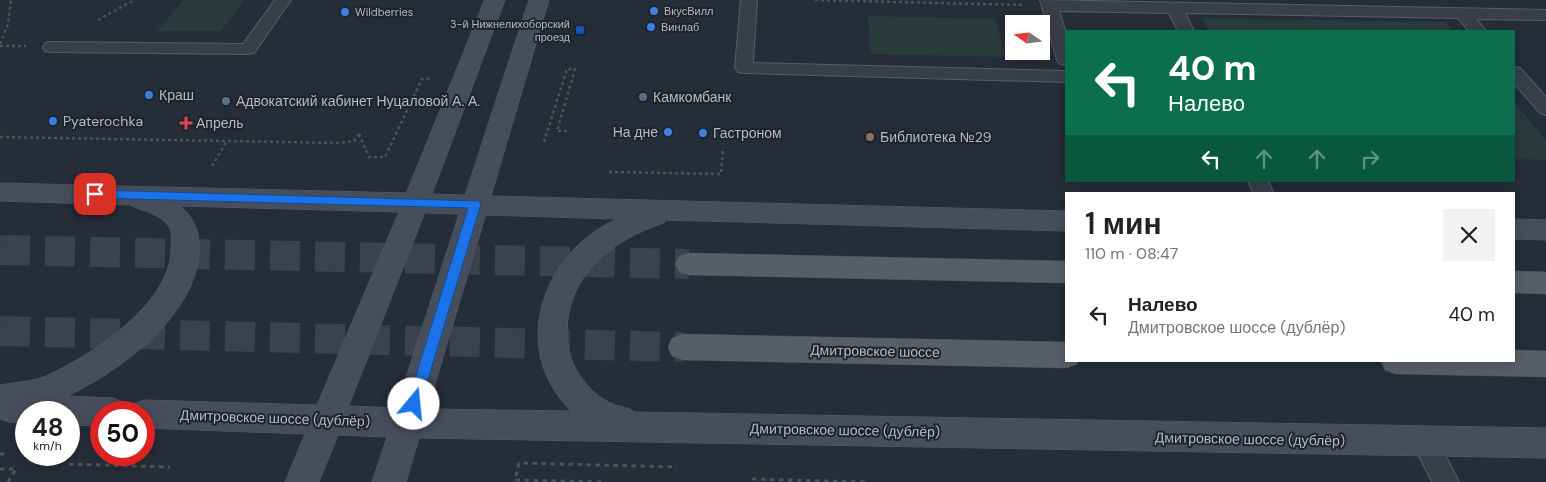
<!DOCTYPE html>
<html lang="ru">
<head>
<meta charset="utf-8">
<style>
  body { margin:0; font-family:"DM Sans",sans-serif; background:#f2f2f2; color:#222; height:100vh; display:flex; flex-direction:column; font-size:19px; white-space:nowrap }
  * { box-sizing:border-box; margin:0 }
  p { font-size:16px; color:#767676 }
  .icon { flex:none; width:28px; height:28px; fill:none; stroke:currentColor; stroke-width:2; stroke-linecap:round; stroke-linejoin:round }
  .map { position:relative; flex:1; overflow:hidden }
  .panel { position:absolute; left:1065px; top:192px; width:450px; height:170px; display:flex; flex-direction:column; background:#fff; border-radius:0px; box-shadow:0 2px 12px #0003 }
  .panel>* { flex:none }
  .hud { position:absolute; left:1065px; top:30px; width:450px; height:152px; border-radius:0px; box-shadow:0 2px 12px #0003; background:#0b6e4f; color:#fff; overflow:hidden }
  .needle { width:32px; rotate:284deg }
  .fabs { position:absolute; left:1005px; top:15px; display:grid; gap:10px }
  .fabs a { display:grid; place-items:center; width:45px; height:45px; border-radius:0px; background:#fff; box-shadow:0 2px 12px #0003; font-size:25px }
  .speed { position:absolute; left:15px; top:401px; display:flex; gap:10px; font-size:25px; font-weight:700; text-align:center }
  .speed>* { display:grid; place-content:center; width:65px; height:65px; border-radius:50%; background:#fff; box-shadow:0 2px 12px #0003; line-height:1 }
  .speed small { font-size:12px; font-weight:400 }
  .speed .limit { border:8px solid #d22; background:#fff; color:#111 }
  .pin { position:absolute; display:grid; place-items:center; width:42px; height:42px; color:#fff; margin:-21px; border-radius:10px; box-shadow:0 2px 8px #0006 }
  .me { position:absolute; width:55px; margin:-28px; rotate:17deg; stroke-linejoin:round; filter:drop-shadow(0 0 4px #0008) }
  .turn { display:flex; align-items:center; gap:18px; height:105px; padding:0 20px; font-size:22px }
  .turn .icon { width:65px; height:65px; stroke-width:2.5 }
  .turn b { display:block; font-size:35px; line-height:42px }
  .lanes { display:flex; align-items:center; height:48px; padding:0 20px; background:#0003; justify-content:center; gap:25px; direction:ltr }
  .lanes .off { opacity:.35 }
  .round { display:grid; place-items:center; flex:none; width:52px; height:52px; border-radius:0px; background:#f2f2f2 }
  .head { display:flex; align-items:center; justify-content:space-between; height:85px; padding:0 20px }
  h1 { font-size:30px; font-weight:600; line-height:38px }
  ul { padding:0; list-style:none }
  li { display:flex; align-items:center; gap:15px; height:75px; padding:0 20px }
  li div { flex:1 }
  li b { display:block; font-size:19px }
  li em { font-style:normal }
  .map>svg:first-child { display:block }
</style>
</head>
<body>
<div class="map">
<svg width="1546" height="482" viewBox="0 0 1546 482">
  <rect width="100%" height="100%" fill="#252d38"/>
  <!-- green -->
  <g fill="#2a3b3b">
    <path d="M 183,0 L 245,0 L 221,31 L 157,31 Z"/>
    <path d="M 868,16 L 996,19 L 1005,57 L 870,54 Z"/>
    <path d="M 1202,18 L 1445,22 L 1453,31 L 1209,31 Z"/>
    <path d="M 1514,102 L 1546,140 L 1546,160 L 1514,159 Z"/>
  </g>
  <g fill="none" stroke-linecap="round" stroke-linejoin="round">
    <!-- primary-tunnel -->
    <g stroke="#3a424d" stroke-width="30" stroke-dasharray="30 15" stroke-linecap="butt">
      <path d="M 0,250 L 689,264"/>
      <path d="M 0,331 L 683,347"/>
    </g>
    <!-- lane casing -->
    <g stroke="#575d67" stroke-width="2">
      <g id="lane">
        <path d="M 275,0 L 291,0 L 254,53 L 248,54 L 51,52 L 45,51 L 43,47 L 45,43 L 51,42 L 243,44 Z"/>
        <path d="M 741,0 L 757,0 L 753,63 L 1066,71 L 1066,82 L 744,73 L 738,72 L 735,68 Z"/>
        <path d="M 1040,0 L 1546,10 L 1546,20 L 1476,19 L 1486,31 L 1469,31 L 1458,18 L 1185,13 L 1194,31 L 1178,31 L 1169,13 L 1059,11 L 1066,33 L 1066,65 L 1060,64 L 1057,60 Z"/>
        <path d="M 1514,67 L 1520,68 L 1546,97 L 1546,115 L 1540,113 L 1514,83 Z"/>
        <path d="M 1248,181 L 1268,181 L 1274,194 L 1254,194 Z"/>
        <path d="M 1425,430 L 1434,434 L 1459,482 L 1432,482 L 1412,442 L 1416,434 Z"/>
      </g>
    </g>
    <!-- secondary casing -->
    <g stroke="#575d67" stroke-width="1">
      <g id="secondary">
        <path d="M 485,0 L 505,0 L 432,194 L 465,195 L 529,0 L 549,0 L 491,196 L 1066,211 L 1066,231 L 666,220 L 664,223 C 614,239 568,273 567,331 C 567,349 572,367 584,381 C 591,390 602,400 613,404 C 620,407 629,407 634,412 L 1546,428 L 1546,458 L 419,438 L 406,482 L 372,482 L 387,437 L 338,435 L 319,482 L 285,482 L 305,434 L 144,428 L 144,412 L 101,412 L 101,426 L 69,425 L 69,412 L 26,412 L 26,423 L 9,422 L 0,419 L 0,385 C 17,382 33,382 48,375 C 92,355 171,303 171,249 C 171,242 173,234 169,227 C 159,212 143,212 130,205 L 0,201 L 0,183 L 406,193 ZM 180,206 L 399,212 L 317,405 L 144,400 L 133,404 L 129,412 L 124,402 L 113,398 L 67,396 C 121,371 201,312 199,246 C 199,230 193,216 180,206 ZM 425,213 L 459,214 L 396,408 L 349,406 ZM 486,215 L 617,219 C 542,252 508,349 571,411 L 428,409 Z"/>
        <path d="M 1514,219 L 1546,220 L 1546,240 L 1514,239 Z"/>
      </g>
    </g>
    <!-- primary casing -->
    <g stroke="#424852" stroke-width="1">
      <g id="primary">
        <path d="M 689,253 L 1066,261 L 1066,283 L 689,275 L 679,272 L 675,264 L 679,256 Z"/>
        <path d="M 1514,271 L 1546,272 L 1546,294 L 1514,293 Z"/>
        <path d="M 683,334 L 1066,342 L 1066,361 L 1078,361 L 1077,364 L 1066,368 L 683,360 L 672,356 L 668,347 L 672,338 Z"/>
        <path d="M 1514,350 L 1546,351 L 1546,377 L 1396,374 L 1385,370 L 1381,361 L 1514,361 Z"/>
      </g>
    </g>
    <!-- path-far1 -->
    <g stroke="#475658" stroke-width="2.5" stroke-dasharray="3 3" stroke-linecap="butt">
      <path d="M 815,0 L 1022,5"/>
      <path d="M 98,20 L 134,0"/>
      <path d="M 0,44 L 8,24 L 11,0"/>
      <path d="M 0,46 L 26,46"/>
      <path d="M 359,134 L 369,157 L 385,157 L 422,79 L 431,79"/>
      <path d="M 0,137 L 339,143 L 354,141 L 359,134"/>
      <path d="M 544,142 L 567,69 L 575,69 L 557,131 L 567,131"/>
      <path d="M 212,166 L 227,141"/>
      <path d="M 609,172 L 721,174 L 723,148"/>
    </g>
    <!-- path -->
    <g stroke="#475658" stroke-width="3" stroke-dasharray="4.5 4.5" stroke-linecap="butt">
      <path d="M 0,454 L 7,454"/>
      <path d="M 69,464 L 170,467"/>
      <path d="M 0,469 L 16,469 L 8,482"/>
      <path d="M 752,479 L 866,482"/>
      <path d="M 601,482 L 515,480 L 519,463 L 677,467"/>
    </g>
    <!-- lane -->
    <use href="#lane" fill="#393f49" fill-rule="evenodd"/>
    <!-- secondary -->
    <use href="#secondary" fill="#474e5b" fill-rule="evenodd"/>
    <!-- primary -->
    <use href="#primary" fill="#575e68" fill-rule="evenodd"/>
  </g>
  <!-- route -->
  <path fill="#1a73e8" stroke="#114b97" d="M 95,190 L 479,201 L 481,204 L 419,409 L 414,410 L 409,409 L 407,404 L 468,208 L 95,198 L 89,194 Z"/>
  <!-- markers -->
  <g fill="#3f7fe0" stroke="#1e242d" stroke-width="2">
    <circle cx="654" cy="11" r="5"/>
    <circle cx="345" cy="12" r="5"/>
    <circle cx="651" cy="27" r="5"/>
    <circle cx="149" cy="95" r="5"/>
    <circle cx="53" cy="121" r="5"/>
    <circle cx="668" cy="132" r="5"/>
    <circle cx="703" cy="133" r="5"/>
  </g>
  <rect fill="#1a4fb4" stroke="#1e242d" stroke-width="2" x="575" y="25" width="10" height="10" rx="2.5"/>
  <g fill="#5c6f8a" stroke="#1e242d" stroke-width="2">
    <circle cx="643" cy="97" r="5"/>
    <circle cx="226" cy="101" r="5"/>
  </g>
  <path fill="#e0444e" stroke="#1e242d" stroke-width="2" d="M183.5 115.5h5v5h5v5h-5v5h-5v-5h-5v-5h5z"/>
  <circle fill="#8d6e63" stroke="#1e242d" stroke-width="2" cx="870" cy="137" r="5"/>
  <g text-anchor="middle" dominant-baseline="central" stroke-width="4" stroke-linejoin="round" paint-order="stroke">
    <!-- far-poi labels -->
    <g font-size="11" fill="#b4bac4" stroke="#1e242d" text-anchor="start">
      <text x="664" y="11">ВкусВилл</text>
      <text x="355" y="12">Wildberries</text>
      <text x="570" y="24" text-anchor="end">3-й Нижнелихоборский<tspan x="570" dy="13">проезд</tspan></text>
      <text x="661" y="27">Винлаб</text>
    </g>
    <!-- poi labels -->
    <g font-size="14" fill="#b4bac4" stroke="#1e242d" text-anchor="start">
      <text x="159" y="95">Краш</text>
      <text x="653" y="97">Камкомбанк</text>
      <text x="236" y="101">Адвокатский кабинет Нуцаловой А. А.</text>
      <text x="63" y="121">Pyaterochka</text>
      <text x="196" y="123">Апрель</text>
      <text x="658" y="132" text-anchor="end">На дне</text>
      <text x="713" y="133">Гастроном</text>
      <text x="880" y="137">Библиотека №29</text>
    </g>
    <!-- street labels -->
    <g font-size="14" fill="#b4bac4" stroke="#1e242d">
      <text transform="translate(875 351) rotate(1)">Дмитровское шоссе</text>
      <text transform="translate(275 418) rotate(2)">Дмитровское шоссе (дублёр)</text>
      <text transform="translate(845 430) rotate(1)">Дмитровское шоссе (дублёр)</text>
      <text transform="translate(1250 439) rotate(1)">Дмитровское шоссе (дублёр)</text>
    </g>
  </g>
</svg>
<div class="fabs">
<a><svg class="needle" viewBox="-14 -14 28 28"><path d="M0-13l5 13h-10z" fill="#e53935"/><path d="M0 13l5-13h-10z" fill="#767676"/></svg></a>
</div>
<div class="speed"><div>48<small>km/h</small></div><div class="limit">50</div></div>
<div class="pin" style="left:95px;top:194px;background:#d93025"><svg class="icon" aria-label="arrive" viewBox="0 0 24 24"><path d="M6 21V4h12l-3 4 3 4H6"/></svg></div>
<svg class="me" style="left:414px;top:404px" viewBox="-20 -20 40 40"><circle r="19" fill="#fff"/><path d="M0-13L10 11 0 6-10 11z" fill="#1a73e8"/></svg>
<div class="hud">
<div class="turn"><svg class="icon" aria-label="left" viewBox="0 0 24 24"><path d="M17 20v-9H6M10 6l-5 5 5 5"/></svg><div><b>40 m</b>Налево</div></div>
<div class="lanes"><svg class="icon" aria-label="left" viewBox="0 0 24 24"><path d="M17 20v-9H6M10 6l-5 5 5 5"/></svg><svg class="icon off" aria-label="ahead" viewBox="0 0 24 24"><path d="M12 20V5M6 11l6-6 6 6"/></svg><svg class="icon off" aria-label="ahead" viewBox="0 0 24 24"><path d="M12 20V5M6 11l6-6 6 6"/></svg><svg class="icon off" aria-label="right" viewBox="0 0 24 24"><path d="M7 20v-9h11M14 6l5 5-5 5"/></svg></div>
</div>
<section class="panel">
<div class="head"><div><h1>1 мин</h1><p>110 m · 08:47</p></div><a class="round"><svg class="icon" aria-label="close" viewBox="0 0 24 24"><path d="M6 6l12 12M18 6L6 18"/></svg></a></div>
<ul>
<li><svg class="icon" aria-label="left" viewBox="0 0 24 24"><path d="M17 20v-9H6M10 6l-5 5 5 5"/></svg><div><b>Налево</b><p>Дмитровское шоссе (дублёр)</p></div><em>40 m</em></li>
</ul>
</section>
</div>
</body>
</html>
